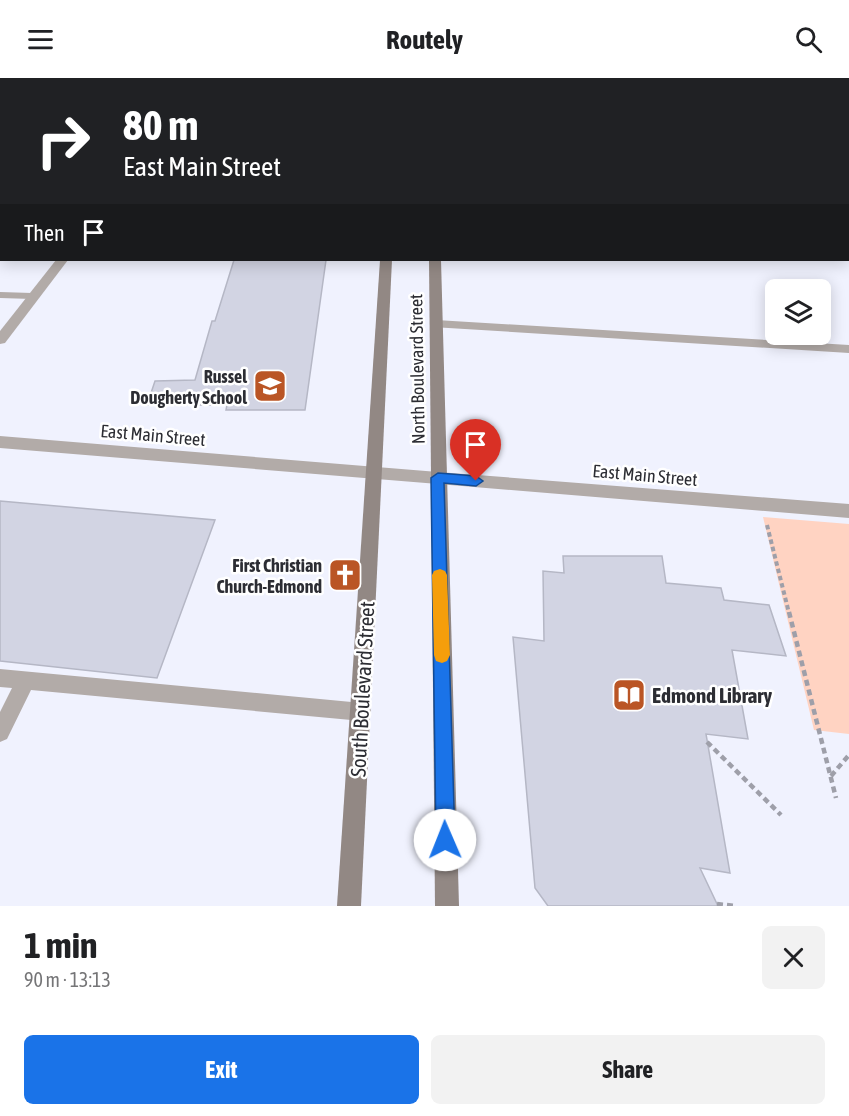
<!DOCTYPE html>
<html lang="en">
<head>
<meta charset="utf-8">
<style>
  body { margin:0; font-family:"Asap Condensed",sans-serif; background:#f2f2f2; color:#202124; height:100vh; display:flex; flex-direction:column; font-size:22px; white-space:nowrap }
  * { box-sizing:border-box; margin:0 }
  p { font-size:20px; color:#757577 }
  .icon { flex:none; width:33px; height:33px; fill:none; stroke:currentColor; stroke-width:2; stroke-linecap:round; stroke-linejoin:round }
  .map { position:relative; height:828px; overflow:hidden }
  .details { display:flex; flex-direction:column; background:#fff; flex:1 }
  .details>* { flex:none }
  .banner { position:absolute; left:0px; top:0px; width:849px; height:183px; box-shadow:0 3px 15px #0003; background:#202124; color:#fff; overflow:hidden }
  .tools { position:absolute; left:765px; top:201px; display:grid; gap:12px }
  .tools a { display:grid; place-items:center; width:66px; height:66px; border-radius:9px; background:#fff; box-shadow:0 3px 15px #0003; font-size:30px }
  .pin { position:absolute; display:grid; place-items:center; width:51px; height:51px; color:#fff; margin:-62px -26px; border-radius:50% 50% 50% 0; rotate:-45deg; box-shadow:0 0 6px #0007 }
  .pin .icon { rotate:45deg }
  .me { position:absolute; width:66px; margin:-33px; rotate:359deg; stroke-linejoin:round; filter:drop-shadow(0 0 4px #0008) }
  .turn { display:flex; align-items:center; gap:21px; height:126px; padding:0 24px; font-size:27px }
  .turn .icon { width:78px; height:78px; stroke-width:2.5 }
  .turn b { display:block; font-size:42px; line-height:51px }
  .then { display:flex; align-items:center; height:57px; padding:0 24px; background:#0003; gap:12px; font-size:22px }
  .round { display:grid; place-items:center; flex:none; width:63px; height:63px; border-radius:9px; background:#f2f2f2 }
  .headline { display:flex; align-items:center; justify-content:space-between; height:102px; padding:0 24px }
  h1 { font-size:36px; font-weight:700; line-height:45px }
  .action { display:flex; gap:12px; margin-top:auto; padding:12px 24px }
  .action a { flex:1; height:69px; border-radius:9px; background:#1a73e8; color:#fff; font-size:24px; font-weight:700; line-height:69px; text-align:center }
  .action a+a { background:#f2f2f2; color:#202124 }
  header { display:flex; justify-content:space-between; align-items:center; height:78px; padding:0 24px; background:#fff; font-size:27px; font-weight:700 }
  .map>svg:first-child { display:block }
</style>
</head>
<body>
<header><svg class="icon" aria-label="menu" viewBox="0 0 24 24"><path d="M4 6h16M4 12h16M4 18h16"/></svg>Routely<svg class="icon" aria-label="search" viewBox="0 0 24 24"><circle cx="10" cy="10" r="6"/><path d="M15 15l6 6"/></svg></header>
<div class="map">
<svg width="849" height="828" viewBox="0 0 849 828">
  <rect width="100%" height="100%" fill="#f0f2fe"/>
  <!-- green -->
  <path fill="#ffd3c2" d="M 763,439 L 849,446 L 849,656 L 814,652 Z"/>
  <!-- building -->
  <g fill="#d2d4e3" stroke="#b5b7c5" stroke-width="1.5">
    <path d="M 234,182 L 326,182 L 305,332 L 226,332 L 227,327 L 147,327 L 155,303 L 195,302 L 212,243 L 215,243 Z"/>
    <path d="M 0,423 L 215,442 L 157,600 L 0,583 Z"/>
    <path d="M 563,478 L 662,478 L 666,505 L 721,510 L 724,522 L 769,527 L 786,578 L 732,572 L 748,661 L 706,656 L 730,795 L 700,790 L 718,828 L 548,828 L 535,810 L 513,559 L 544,563 L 543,493 L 564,495 Z"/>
  </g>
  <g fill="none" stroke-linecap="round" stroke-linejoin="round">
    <!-- path-far1 -->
    <path stroke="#9e9fa9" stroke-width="4" stroke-dasharray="4.5 3" stroke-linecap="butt" d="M 767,447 L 789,535"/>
    <!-- path -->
    <g stroke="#9e9fa9" stroke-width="4.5" stroke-dasharray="6 4" stroke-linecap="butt">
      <path d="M 789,534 L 836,720"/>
      <path d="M 707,664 L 781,737"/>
      <path d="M 831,698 L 849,677"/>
      <path d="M 717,826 L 736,828"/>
    </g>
    <!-- service -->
    <g fill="#b2aba8" fill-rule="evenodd">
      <path d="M 5,0 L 13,0 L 3,2 Z"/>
      <path d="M 824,0 L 832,0 L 833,2 L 825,2 Z"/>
      <rect x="848" y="8" width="1" height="4"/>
      <rect x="0" y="42" width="2" height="6"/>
      <rect x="848" y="85" width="1" height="6"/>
      <path d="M 0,214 L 32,215 L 38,218 L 32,221 L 0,220 Z"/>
      <path d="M 436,242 L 849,267 L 849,275 L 432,249 L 432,243 Z"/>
      <path d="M 0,591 L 362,625 L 369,628 L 371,634 L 369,640 L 362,643 L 31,612 L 7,661 L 0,664 L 0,634 L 12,610 L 0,609 Z"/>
    </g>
    <!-- minor -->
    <g fill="#b2aba8" fill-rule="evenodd">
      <path d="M 196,0 L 204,0 L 195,2 Z"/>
      <path d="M 263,0 L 301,0 L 303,2 L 264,2 Z"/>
      <path d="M 729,0 L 737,0 L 738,2 L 729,2 Z"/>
      <rect x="848" y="24" width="1" height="6"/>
      <rect x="0" y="115" width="2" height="6"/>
      <path d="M 848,166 L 849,167 L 849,176 L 848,175 Z"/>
      <path d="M 56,182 L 68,182 L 5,265 L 0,266 L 0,253 Z"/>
      <path d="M 438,394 L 849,426 L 849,440 L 438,406 L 432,404 L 430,400 L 432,396 Z"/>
    </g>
    <!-- tertiary -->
    <g fill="#b2aba8" fill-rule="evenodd">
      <path d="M 849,162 L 849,170 L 848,170 L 848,163 Z"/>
      <path d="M 0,358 L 438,394 L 444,396 L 446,400 L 444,404 L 438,406 L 0,370 Z"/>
    </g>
    <!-- secondary -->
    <g fill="#928884" fill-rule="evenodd">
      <path d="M 392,0 L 400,0 L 391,2 Z"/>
      <rect x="427" y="0" width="8" height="2"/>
      <path d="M 380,182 L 392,182 L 361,828 L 337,828 Z"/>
      <path d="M 429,182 L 441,182 L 459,828 L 435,828 Z"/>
    </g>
  </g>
  <!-- route -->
  <path fill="#1a73e8" stroke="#114b97" stroke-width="1.5" d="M 438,395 L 476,398 L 483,403 L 476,408 L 444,405 L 455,762 L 452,769 L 445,772 L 438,769 L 436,762 L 431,400 Z"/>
  <!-- slow -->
  <path fill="#f59e0b" d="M 440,491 L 445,493 L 447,497 L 450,577 L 447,583 L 442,585 L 436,583 L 434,577 L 432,497 L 434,493 Z"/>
  <!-- icons -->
  <defs>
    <g id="school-square" transform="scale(1.725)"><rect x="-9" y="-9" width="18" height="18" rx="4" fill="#ba5525" stroke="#fff"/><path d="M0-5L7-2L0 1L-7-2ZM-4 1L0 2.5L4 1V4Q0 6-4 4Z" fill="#fff"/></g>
    <g id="church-square" transform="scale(1.725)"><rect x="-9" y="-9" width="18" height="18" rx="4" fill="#ba5525" stroke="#fff"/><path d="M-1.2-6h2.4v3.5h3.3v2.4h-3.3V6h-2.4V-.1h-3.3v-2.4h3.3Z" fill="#fff"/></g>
    <g id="library-square" transform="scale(1.725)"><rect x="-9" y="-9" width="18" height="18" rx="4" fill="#ba5525" stroke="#fff"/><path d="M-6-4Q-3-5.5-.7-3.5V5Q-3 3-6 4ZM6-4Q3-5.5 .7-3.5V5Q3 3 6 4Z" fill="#fff"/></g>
  </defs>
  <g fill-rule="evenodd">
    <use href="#school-square" x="270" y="308"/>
    <use href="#church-square" x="345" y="497"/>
    <use href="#library-square" x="629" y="617"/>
  </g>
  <g text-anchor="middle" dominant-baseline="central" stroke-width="5" stroke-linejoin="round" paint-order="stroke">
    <!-- street labels -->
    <g font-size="18" fill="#2c2d33" stroke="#fff">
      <text transform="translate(417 291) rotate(-91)">North Boulevard Street</text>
      <text transform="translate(153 357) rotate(5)">East Main Street</text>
      <text transform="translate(645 397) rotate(5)">East Main Street</text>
    </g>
    <!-- poi labels -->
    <g font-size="18" font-weight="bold" fill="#2c2d33" stroke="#fff" text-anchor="end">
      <text x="247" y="298">Russel<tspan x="247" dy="21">Dougherty School</tspan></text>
      <text x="322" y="487">First Christian<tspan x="322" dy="21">Church-Edmond</tspan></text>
    </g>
    <!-- near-street labels -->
    <g font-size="21" fill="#2c2d33" stroke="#fff">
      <text transform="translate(362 611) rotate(-87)">South Boulevard Street</text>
    </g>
    <!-- near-poi labels -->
    <g font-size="21" font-weight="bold" fill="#2c2d33" stroke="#fff" text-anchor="start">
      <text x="652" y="617">Edmond Library</text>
    </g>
  </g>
</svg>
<div class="tools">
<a><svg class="icon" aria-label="layers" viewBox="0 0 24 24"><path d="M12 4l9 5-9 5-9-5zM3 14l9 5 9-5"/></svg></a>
</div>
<div class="pin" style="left:476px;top:403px;background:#d93025"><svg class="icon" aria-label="arrive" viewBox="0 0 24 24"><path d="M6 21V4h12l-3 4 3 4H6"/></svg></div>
<svg class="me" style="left:445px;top:762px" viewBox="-20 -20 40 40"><circle r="19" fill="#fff"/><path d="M0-13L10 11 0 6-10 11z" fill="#1a73e8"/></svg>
<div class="banner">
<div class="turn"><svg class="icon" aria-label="right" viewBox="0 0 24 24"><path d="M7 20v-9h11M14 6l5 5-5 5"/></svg><div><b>80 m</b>East Main Street</div></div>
<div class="then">Then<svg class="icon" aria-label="arrive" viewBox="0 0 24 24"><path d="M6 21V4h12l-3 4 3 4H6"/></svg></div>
</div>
</div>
<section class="details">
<div class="headline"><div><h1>1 min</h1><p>90 m · 13:13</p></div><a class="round"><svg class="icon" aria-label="close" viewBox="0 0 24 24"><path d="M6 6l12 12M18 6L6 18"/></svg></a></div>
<div class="action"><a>Exit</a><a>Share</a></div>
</section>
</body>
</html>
